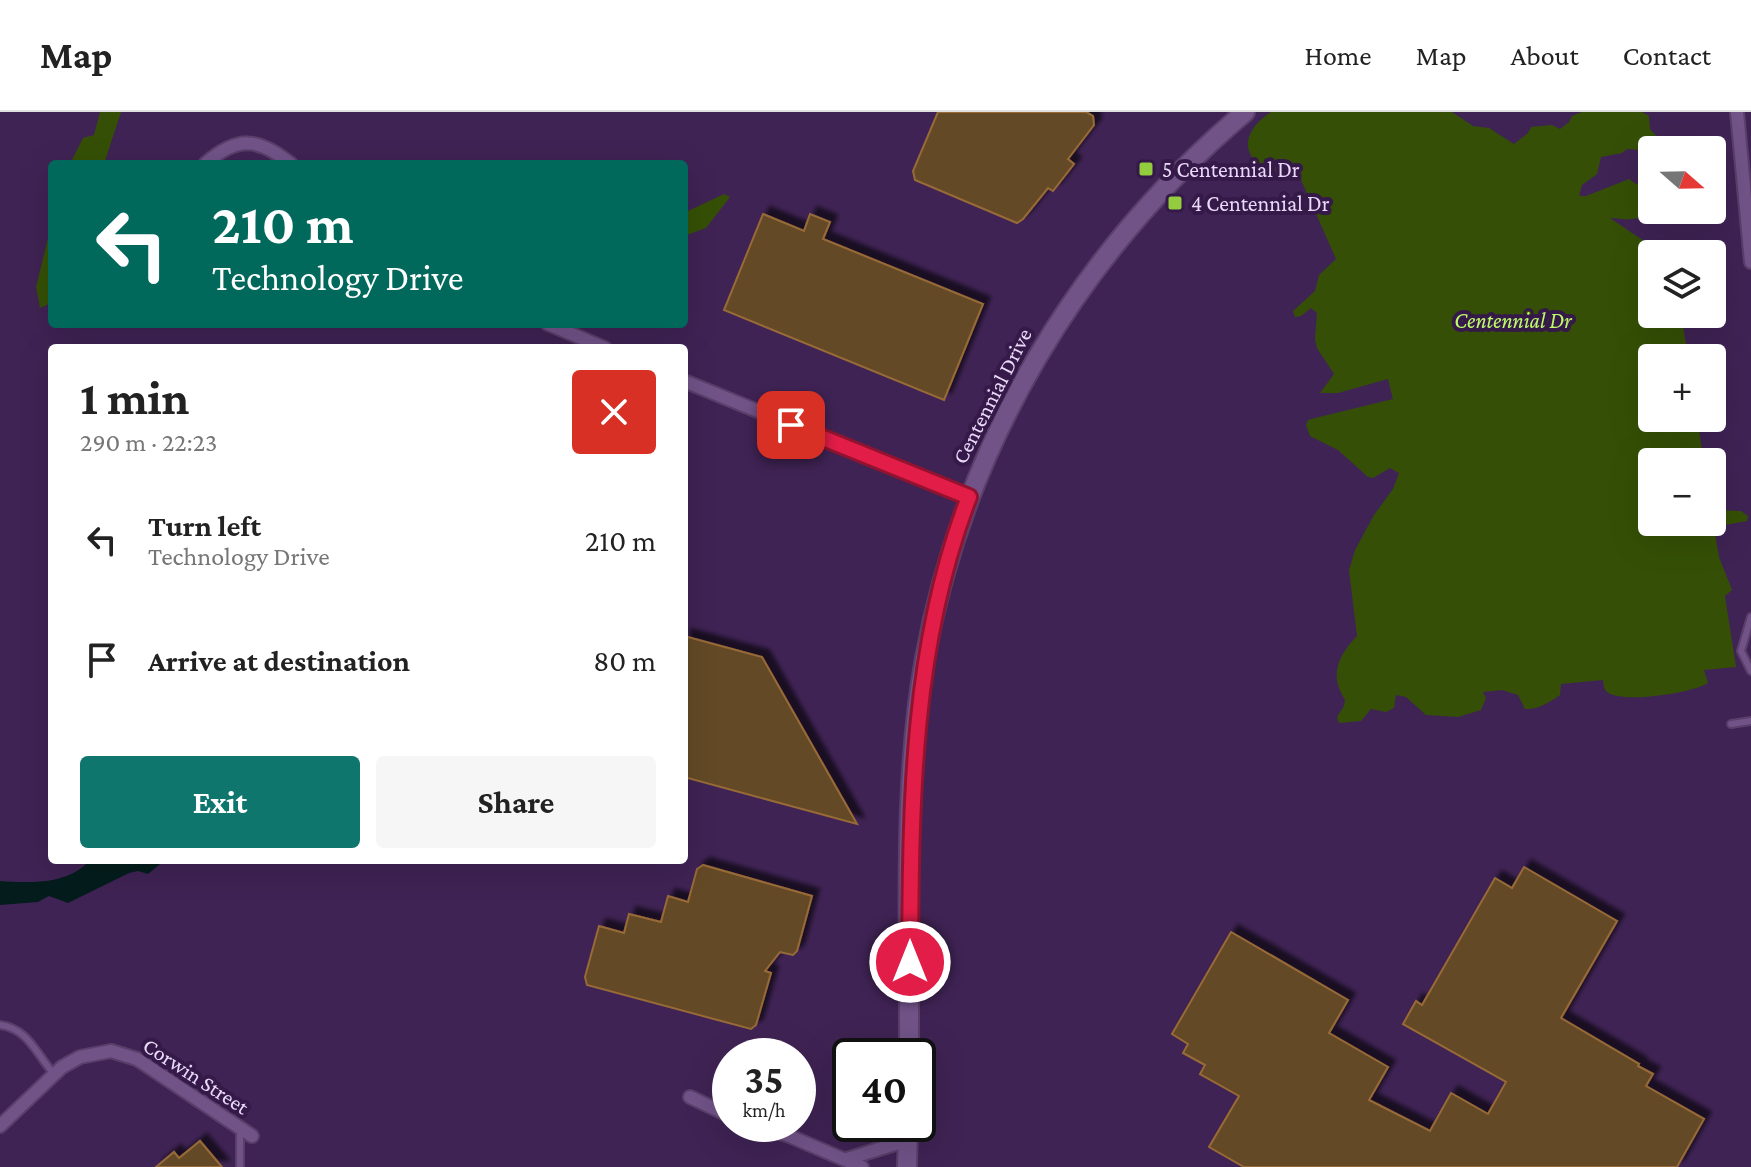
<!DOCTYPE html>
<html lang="en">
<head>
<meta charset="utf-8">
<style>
  body { margin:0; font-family:"Crimson Pro",serif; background:#f6f6f6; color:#222; height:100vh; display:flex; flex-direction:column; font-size:30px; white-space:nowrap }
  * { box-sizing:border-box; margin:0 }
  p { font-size:26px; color:#767676 }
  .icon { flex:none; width:44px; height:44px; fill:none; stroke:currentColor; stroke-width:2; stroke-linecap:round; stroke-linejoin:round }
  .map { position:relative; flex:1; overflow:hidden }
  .drawer { position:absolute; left:48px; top:232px; width:640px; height:520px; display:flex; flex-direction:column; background:#fff; border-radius:8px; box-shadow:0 8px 32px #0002 }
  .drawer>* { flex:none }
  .banner { position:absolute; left:48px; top:48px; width:640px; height:168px; border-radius:8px; box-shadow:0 8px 32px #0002; background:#00695c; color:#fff; overflow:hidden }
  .needle { width:52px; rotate:110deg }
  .tools { position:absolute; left:1638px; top:24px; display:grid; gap:16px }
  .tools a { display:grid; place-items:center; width:88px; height:88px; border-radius:8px; background:#fff; box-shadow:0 8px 32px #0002; font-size:40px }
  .speed { position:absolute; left:712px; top:926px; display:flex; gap:16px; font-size:40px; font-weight:700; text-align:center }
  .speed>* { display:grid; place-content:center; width:104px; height:104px; border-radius:50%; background:#fff; box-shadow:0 8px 32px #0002; line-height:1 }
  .speed small { font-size:20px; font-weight:400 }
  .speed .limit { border:4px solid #111; border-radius:12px; background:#fff; color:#111 }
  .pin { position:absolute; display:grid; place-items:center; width:68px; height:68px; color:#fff; margin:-34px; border-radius:16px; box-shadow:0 4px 12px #0006 }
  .me { position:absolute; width:88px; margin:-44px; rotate:0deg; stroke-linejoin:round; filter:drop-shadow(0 0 6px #0008) }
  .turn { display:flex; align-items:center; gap:28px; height:168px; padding:0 32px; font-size:36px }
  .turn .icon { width:104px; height:104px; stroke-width:2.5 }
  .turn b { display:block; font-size:56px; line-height:68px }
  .round { display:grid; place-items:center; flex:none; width:84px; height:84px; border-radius:8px; background:#f6f6f6 }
  .summary { display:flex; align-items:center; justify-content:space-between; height:136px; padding:0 32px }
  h1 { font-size:48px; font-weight:700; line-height:60px }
  .action { display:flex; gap:16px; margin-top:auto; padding:16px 32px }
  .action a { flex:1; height:92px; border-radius:8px; background:#0f766e; color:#fff; font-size:32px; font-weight:700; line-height:92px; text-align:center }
  .action a+a { background:#f6f6f6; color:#222 }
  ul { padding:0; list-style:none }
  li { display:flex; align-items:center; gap:24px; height:120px; padding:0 32px }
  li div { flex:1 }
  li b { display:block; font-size:30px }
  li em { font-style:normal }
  header { display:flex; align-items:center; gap:48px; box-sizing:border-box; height:112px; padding:0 40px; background:#fff; border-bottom:2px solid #e0e0e0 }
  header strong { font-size:38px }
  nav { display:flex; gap:44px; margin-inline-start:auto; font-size:28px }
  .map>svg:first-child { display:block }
</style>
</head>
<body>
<header>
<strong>Map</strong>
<nav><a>Home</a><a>Map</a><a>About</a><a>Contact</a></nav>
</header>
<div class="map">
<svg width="1751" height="1055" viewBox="0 0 1751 1055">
  <defs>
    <filter id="shadow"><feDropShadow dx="7" dy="-7" stdDeviation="2" flood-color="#0009"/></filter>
  </defs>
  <rect width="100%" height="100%" fill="#3f2354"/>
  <!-- green -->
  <g fill="#355006">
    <path d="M 100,0 L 121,0 L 104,52 L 70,52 L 83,26 L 94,23 Z"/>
    <path d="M 1271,0 L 1452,0 L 1473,14 L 1489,16 L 1514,32 L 1528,21 L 1531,15 L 1552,13 L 1560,17 L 1569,10 L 1572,4 L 1582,0 L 1642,0 L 1649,4 L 1650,17 L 1663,31 L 1662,37 L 1652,39 L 1627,37 L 1622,41 L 1601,45 L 1597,62 L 1582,73 L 1579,84 L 1586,84 L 1629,67 L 1636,72 L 1652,70 L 1652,97 C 1638,111 1627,107 1610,106 L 1663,142 L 1652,142 L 1652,202 L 1681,202 L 1688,244 L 1705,246 L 1652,246 L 1652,306 L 1697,306 L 1704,350 L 1652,350 L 1652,410 L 1712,410 L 1712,398 L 1741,399 L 1748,404 L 1747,409 L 1714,415 L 1719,445 L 1732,478 L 1725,484 L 1736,555 L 1704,558 L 1708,571 C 1693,581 1621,592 1607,580 C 1603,576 1604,572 1603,568 L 1561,572 L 1560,583 C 1550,590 1538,598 1525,597 L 1518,583 L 1502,578 L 1483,580 L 1486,586 L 1481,598 L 1458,605 L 1426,603 L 1406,585 L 1396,583 L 1394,596 L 1386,600 L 1371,597 L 1361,609 L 1339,611 L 1337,605 L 1344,594 L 1345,588 C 1329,563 1338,544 1357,524 L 1349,458 L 1355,438 L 1374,403 L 1393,377 L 1399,361 L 1390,356 L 1373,366 L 1368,365 L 1338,338 L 1310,324 L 1306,313 L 1308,308 L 1315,306 L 1393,287 L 1388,267 L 1338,281 L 1320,281 L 1334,262 L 1317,236 L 1315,227 L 1317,201 L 1311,196 L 1301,204 L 1295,205 L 1293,199 L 1315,179 L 1319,163 L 1336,147 L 1298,61 C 1253,64 1226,30 1271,0 Z"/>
    <path d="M 724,82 L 730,85 L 706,116 L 684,124 L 684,96 L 688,99 Z"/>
    <path d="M 52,110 L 52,186 L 47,193 L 40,196 L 36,175 Z"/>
  </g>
  <!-- water -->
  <path fill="#041d1c" d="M 90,748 L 165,748 L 148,762 L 138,759 L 129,761 L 68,791 L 49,784 L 38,790 L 0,793 L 0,769 C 31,771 68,773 90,748 Z"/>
  <!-- building -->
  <g fill="#644826" stroke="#976b37" stroke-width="2" filter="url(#shadow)">
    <path d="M 938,0 L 1086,0 L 1093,4 L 1094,13 L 1068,47 L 1074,52 L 1053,79 L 1048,76 L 1023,107 L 1017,111 L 915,68 L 913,59 Z"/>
    <path d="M 763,102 L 804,119 L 810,102 L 830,110 L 823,127 L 983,192 L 944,288 L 724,198 Z"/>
    <path d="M 684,524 L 762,545 L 857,712 L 684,665 Z"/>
    <path d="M 703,753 L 812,784 L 797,839 L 793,843 L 780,840 L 765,859 L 771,861 L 756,913 L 751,917 L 587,873 L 585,865 L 599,814 L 624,821 L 629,802 L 661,810 L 668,784 L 688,790 L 697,757 Z"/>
    <path d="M 1524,755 L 1617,809 L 1561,906 L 1639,952 L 1638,954 L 1653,962 L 1646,974 L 1704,1007 L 1677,1055 L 1244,1055 L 1209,1035 L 1239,984 L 1200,962 L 1205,953 L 1183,941 L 1188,932 L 1172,922 L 1231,820 L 1348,888 L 1329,921 L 1388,955 L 1369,988 L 1430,1019 L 1451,981 L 1488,1002 L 1506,970 L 1403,912 L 1416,889 L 1422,893 L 1495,766 L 1512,776 Z"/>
    <path d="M 200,1029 L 222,1055 L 156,1055 L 174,1040 L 179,1046 Z"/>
  </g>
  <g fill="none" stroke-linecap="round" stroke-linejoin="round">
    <!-- lane casing -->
    <g stroke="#593f6a" stroke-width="10">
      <g id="lane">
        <path d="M 1751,505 L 1741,539 L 1751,559"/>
        <path d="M 1731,612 L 1751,609"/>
        <path d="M 0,913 C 29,917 36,942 54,962"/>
        <path d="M 240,1055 L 240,1019"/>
      </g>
    </g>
    <!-- street casing -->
    <g stroke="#593f6a" stroke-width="16">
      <g id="street">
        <path d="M 1737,0 L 1751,150"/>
        <path d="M 205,52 C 237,24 258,25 291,52"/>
        <path d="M 548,212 L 605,236"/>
        <path d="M 684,269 L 969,385"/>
        <path d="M 690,985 L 730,1004"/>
        <path d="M 749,1012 L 787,1023 L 862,1055"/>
        <path d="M 0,1014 L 62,955 L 80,945 L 111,939 L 137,947 L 252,1024"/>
        <path d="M 847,1047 L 908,1028"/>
      </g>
    </g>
    <!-- secondary casing -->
    <g stroke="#593f6a" stroke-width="22">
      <g id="secondary">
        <path d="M 909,944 C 910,815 902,673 925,546 C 965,331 1078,141 1245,0"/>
        <path d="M 907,1055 L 908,1012"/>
      </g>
    </g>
    <!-- lane -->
    <use href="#lane" stroke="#715388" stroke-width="6"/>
    <!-- street -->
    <use href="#street" stroke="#715388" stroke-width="12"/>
    <!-- secondary -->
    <use href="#secondary" stroke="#715388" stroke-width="18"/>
  </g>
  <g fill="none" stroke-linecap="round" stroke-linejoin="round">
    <!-- route casing -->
    <g stroke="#92132f" stroke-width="20">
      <path id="route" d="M 791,313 L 969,385 C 911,535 911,693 910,850"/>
    </g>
    <!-- route -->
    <use href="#route" stroke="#e11d48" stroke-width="14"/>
  </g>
  <!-- markers -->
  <g fill="#93cd3e" stroke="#351949" stroke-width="3">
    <rect x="1138" y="49" width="16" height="16" rx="4"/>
    <rect x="1167" y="83" width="16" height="16" rx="4"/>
  </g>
  <g text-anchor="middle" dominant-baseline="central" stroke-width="8" stroke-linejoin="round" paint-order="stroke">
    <!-- poi labels -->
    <g font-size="22" fill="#eadaf9" stroke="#351949" text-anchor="start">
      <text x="1162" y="57">5 Centennial Dr</text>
      <text x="1191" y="91">4 Centennial Dr</text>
    </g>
    <!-- park labels -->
    <g font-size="22" font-style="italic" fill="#bdfc69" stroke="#351949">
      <text x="1513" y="208">Centennial Dr</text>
    </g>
    <!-- street labels -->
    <g font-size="22" fill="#eadaf9" stroke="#351949">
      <text transform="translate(992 284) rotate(-63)">Centennial Drive</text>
      <text transform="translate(196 964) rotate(33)">Corwin Street</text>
    </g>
  </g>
</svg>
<div class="tools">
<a><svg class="needle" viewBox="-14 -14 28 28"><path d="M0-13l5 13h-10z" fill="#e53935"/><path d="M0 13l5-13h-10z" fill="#767676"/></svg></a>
<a><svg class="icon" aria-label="layers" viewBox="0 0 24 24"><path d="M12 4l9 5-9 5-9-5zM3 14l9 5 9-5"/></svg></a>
<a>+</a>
<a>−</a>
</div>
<div class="speed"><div>35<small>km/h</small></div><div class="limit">40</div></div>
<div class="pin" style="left:791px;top:313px;background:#d93025"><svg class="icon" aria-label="arrive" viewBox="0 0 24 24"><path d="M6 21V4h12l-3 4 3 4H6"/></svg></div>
<svg class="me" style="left:910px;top:850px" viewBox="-20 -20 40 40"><circle r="17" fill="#e11d48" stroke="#fff" stroke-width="3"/><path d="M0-11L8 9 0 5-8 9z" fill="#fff"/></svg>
<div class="banner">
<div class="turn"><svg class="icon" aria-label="left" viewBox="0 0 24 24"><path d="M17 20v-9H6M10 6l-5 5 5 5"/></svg><div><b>210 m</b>Technology Drive</div></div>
</div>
<section class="drawer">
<div class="summary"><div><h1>1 min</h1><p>290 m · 22:23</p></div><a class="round" style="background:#d93025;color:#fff"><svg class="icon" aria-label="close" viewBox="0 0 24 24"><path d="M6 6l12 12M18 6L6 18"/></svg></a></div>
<ul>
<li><svg class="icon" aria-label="left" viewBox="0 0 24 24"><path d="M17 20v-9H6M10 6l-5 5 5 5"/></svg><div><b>Turn left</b><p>Technology Drive</p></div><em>210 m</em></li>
<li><svg class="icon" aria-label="arrive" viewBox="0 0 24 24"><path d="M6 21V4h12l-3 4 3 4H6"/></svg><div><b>Arrive at destination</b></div><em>80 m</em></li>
</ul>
<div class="action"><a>Exit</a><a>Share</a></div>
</section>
</div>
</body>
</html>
